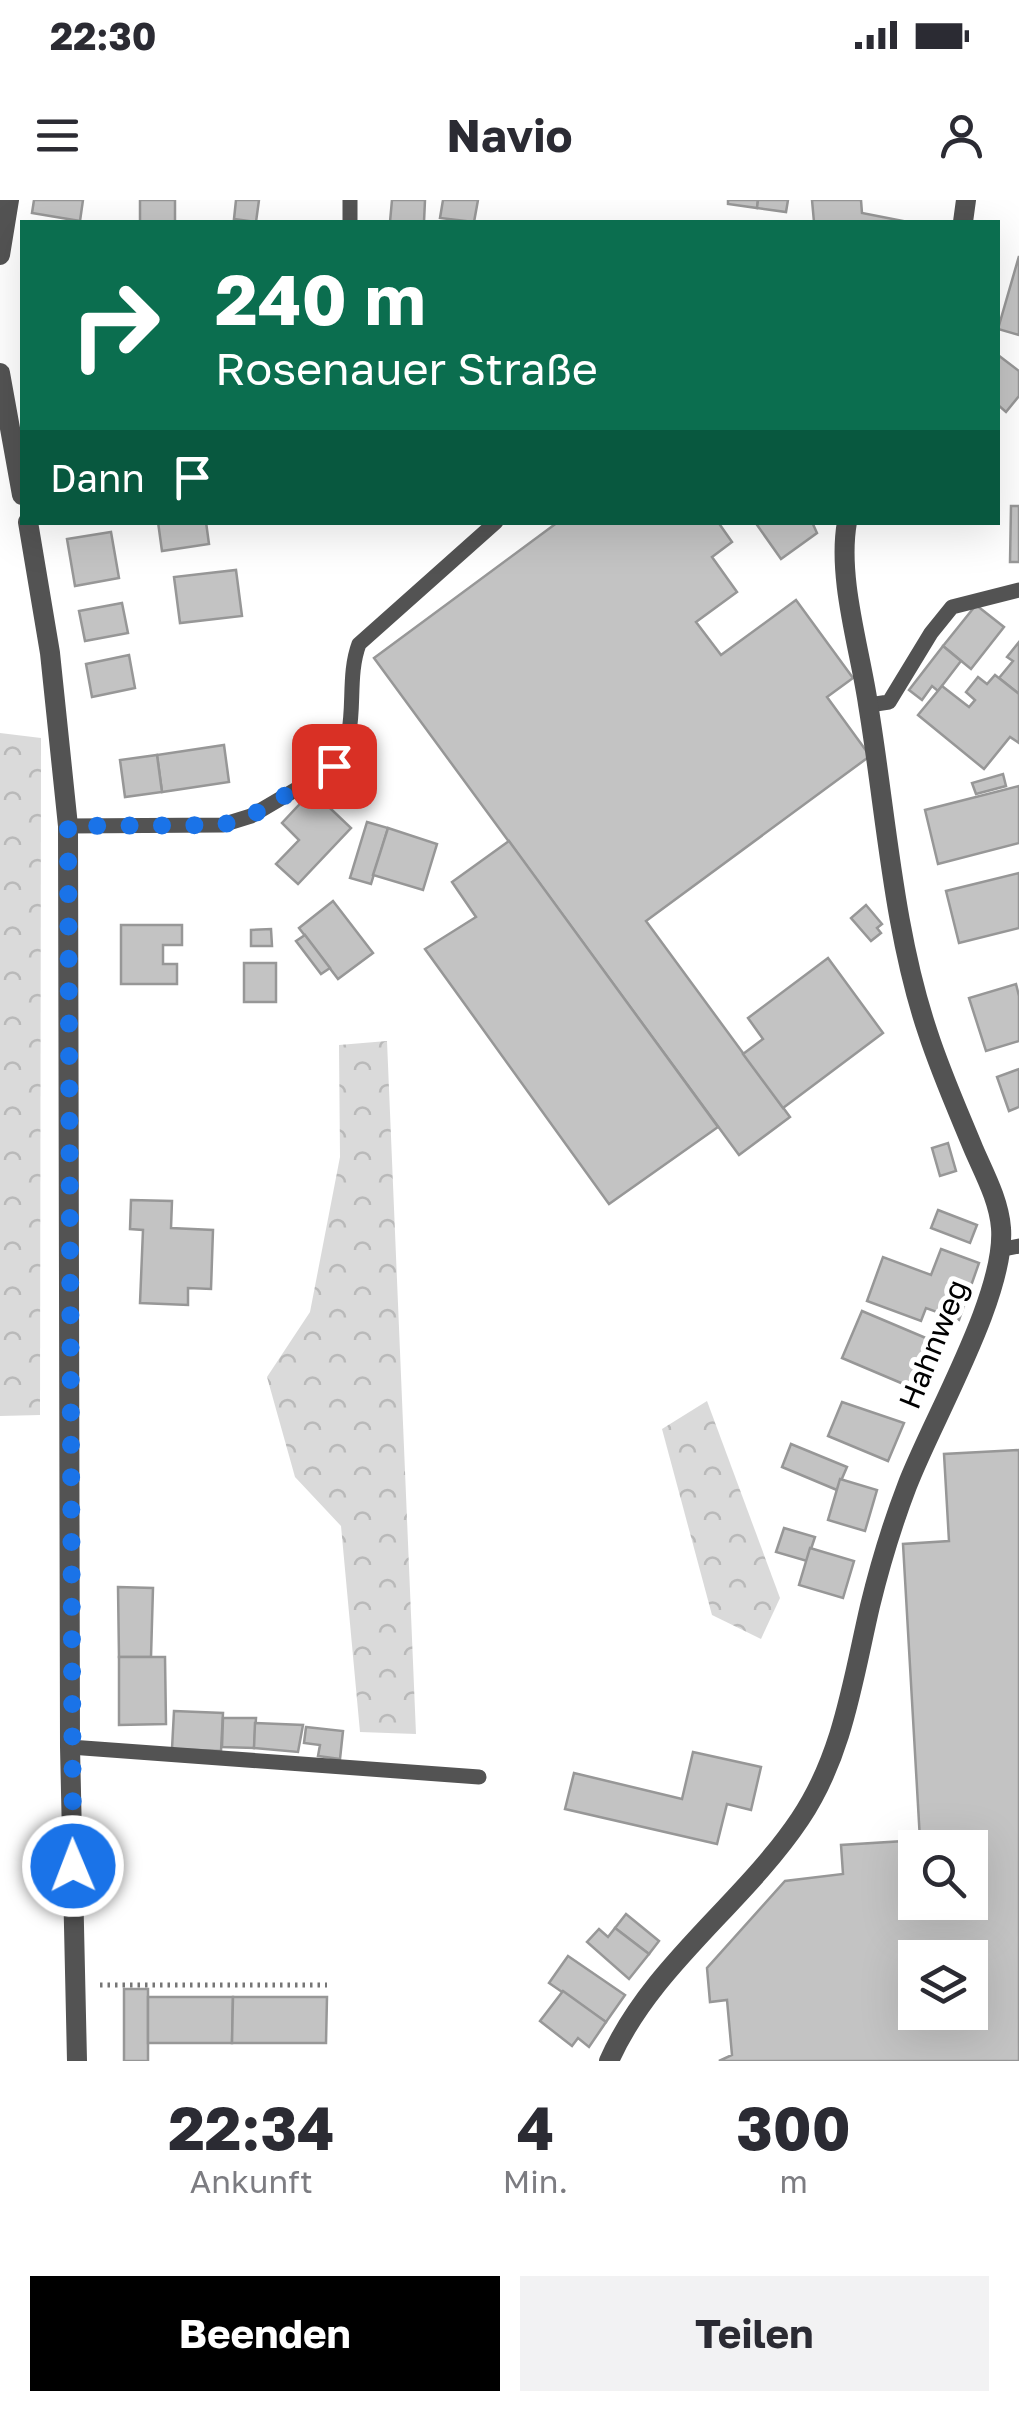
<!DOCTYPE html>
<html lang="de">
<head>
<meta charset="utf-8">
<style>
  body { margin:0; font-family:"Golos Text",sans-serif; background:#f2f2f3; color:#2b2b33; height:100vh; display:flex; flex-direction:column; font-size:38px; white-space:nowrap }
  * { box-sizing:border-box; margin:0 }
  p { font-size:32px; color:#7c7c81 }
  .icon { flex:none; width:55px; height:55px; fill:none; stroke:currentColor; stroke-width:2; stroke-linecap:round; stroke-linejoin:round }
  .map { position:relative; height:1861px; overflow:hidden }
  .panel { display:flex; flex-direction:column; background:#fff; flex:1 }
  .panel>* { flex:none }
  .banner { position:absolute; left:20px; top:20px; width:980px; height:305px; border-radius:0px; box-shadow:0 10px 40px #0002; background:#0b6e4f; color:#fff; overflow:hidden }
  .tools { position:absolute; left:898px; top:1630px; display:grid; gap:20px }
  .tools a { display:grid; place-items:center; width:90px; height:90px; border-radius:0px; background:#fff; box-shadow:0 10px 40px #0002; font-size:50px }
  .pin { position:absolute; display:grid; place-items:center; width:85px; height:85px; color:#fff; margin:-42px; border-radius:20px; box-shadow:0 5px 15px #0006 }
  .me { position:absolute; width:110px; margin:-55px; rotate:359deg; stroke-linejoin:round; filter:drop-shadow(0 0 8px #0008) }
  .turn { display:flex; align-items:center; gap:35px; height:210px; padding:0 30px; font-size:45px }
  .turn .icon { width:130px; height:130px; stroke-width:2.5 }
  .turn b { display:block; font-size:70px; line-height:85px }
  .then { display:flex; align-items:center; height:95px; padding:0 30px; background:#0003; gap:20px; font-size:38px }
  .eta { display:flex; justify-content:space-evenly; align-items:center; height:170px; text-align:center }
  .eta b { font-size:60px; font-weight:700; line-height:70px }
  .button { display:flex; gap:20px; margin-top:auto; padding:20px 30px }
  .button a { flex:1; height:115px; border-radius:0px; background:#000; color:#fff; font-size:40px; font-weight:700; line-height:115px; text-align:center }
  .button a+a { background:#f2f2f3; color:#2b2b33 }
  .status { display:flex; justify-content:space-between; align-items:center; height:70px; padding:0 50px; background:#fff; direction:ltr }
  .status svg { height:28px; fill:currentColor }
  header { display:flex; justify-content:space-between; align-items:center; height:130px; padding:0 30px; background:#fff; font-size:45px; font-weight:700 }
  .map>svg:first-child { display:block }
</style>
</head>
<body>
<div class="status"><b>22:30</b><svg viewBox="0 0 49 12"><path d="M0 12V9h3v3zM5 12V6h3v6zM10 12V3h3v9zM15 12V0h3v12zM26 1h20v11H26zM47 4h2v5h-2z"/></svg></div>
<header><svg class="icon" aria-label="menu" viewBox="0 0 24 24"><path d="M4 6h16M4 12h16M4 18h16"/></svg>Navio<svg class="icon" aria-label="person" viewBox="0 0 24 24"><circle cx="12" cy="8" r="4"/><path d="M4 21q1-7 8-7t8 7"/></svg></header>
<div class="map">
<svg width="1019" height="1861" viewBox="0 0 1019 1861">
  <defs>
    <pattern id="forest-crowns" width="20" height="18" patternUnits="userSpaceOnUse" patternTransform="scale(2.5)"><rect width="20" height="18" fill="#dadada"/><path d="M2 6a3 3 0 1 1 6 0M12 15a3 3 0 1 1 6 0" fill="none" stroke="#b9b9b9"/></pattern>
  </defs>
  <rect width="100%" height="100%" fill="#fff"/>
  <!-- forest -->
  <g fill="url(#forest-crowns)">
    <path d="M 0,533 L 41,538 L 40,1215 L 0,1216 Z"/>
    <path d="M 387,841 L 416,1534 L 360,1532 L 341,1326 L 295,1277 L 267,1177 L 310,1112 L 340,957 L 339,845 Z"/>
    <path d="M 707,1201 L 780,1398 L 761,1439 L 712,1415 L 662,1229 Z"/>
  </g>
  <!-- building -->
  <g fill="#c3c3c3" stroke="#979797" stroke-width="2.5" fill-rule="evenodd">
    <path d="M 34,0 L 83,0 L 80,21 L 32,13 Z"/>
    <rect x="140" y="0" width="35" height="22"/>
    <path d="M 236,0 L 259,0 L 256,22 L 234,19 Z"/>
    <path d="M 392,0 L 425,0 L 424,22 L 390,22 Z"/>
    <path d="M 443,0 L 478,0 L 474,22 L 440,18 Z"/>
    <path d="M 728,0 L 758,0 L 757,8 L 728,4 Z"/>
    <path d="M 758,0 L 788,0 L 786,12 L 757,8 Z"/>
    <path d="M 812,0 L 861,0 L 862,13 L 908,22 L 814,22 Z"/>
    <path d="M 1019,56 L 1019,135 L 998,129 Z"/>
    <path d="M 998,155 L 1019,171 L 1019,196 L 1006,212 L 998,205 Z"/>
    <path d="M 1011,306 L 1019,306 L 1019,362 L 1010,362 Z"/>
    <path d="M 158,322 L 206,322 L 209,344 L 162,351 Z"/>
    <path d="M 558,322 L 718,322 L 732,342 L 712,357 L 737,392 L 696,422 L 721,455 L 796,400 L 853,478 L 827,497 L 870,556 L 646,721 L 790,917 L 739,955 L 374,458 Z"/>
    <path d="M 755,322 L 812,322 L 817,333 L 781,359 Z"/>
    <path d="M 111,332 L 119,378 L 75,386 L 67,339 Z"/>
    <path d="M 236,370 L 242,416 L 180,423 L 174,377 Z"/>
    <path d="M 122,403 L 128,433 L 85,441 L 79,411 Z"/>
    <path d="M 976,405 L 1004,427 L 971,469 L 943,446 Z"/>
    <path d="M 1019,442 L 1019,494 L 999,478 L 1013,461 L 1007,457 Z"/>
    <path d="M 943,446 L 961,461 L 938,491 L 932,486 L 922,500 L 909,490 Z"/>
    <path d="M 129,455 L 135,488 L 92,497 L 86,464 Z"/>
    <path d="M 995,475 L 1019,494 L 1019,543 L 1010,537 L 984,569 L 918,515 L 942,486 L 969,507 L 975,500 L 966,492 L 978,477 L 987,484 Z"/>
    <path d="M 224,545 L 229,582 L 162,592 L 157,555 Z"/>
    <path d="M 157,555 L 162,592 L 125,597 L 120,560 Z"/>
    <path d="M 1003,574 L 1006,586 L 976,594 L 972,583 Z"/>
    <path d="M 1019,586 L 1019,643 L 938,664 L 925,610 Z"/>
    <path d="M 312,591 L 351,628 L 298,684 L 276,664 L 299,640 L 282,623 Z"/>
    <path d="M 367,622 L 388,628 L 371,684 L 350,678 Z"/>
    <path d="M 388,628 L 437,644 L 423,690 L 373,675 Z"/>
    <path d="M 509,641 L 718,927 L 609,1004 L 425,749 L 476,717 L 452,682 Z"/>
    <path d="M 1019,673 L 1019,728 L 959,743 L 946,691 Z"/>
    <path d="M 333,701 L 373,753 L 338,779 L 299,728 Z"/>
    <path d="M 866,705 L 882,724 L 877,728 L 881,733 L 871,741 L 851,718 Z"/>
    <path d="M 121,725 L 182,725 L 182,745 L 163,745 L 163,764 L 177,764 L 177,784 L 121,784 Z"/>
    <path d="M 271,729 L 272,746 L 251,746 L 251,730 Z"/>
    <path d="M 305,735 L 330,768 L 321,774 L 296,741 Z"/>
    <path d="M 828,758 L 883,833 L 783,908 L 743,854 L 763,839 L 748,818 Z"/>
    <rect x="244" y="763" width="32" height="39"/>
    <path d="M 1016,784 L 1019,796 L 1019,841 L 986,851 L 969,798 Z"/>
    <path d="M 1019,869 L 1019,907 L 1009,911 L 997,877 Z"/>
    <path d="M 948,943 L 956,971 L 940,976 L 932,948 Z"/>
    <path d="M 131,1000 L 172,1001 L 171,1028 L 213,1030 L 211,1089 L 188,1088 L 188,1105 L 140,1103 L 143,1030 L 130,1029 Z"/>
    <path d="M 938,1010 L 977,1025 L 970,1043 L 931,1028 Z"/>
    <path d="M 941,1049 L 979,1063 L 959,1120 L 926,1108 L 921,1121 L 867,1101 L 883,1057 L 931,1075 Z"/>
    <path d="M 862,1111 L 940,1144 L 920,1191 L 842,1158 Z"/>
    <path d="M 842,1202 L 904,1223 L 888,1261 L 828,1236 Z"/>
    <path d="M 791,1244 L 847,1267 L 837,1290 L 782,1267 Z"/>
    <path d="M 1019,1250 L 1019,1861 L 719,1861 L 732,1855 L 727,1800 L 710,1802 L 707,1768 L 785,1681 L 843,1674 L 841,1645 L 920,1640 L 903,1344 L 949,1341 L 944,1254 ZM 915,1648 L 970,1648 L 970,1702 L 915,1702 ZM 915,1758 L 970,1758 L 970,1812 L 915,1812 Z"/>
    <path d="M 840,1279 L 877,1290 L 865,1331 L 828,1320 Z"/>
    <path d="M 784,1328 L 815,1337 L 807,1361 L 776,1352 Z"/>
    <path d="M 810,1348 L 854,1361 L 843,1398 L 799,1385 Z"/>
    <path d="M 118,1387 L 153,1388 L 151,1457 L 119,1457 Z"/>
    <path d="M 119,1457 L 165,1457 L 166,1524 L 119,1525 Z"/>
    <path d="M 174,1511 L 223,1513 L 221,1551 L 172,1549 Z"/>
    <path d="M 223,1518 L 256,1518 L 254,1548 L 222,1547 Z"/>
    <path d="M 255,1523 L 303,1525 L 298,1552 L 254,1548 Z"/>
    <path d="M 306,1527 L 343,1531 L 340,1559 L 318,1556 L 320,1545 L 304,1543 Z"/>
    <path d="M 693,1552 L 761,1567 L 751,1610 L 727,1604 L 717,1644 L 565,1609 L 574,1573 L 682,1599 Z"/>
    <path d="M 626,1714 L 659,1741 L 649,1754 L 615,1728 Z"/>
    <path d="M 615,1728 L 649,1754 L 629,1779 L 587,1742 L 599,1729 L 608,1737 Z"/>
    <path d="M 568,1756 L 625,1795 L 606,1822 L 549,1783 Z"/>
    <rect x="124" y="1789" width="24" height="72"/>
    <path d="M 563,1791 L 606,1822 L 589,1847 L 578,1838 L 572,1846 L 540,1821 Z"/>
    <path d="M 148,1797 L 233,1797 L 232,1843 L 148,1843 Z"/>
    <path d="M 233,1797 L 327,1797 L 326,1843 L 232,1843 Z"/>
  </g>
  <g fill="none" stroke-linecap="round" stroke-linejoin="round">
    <!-- path -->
    <path stroke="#757575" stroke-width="5" stroke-dasharray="2.5 5" stroke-linecap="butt" d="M 100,1785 L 327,1785"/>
    <!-- service -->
    <g stroke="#535353" stroke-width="15">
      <path d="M 350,22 L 350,0"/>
      <path d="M 869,505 L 889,502 L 931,433 L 952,407 L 1019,390"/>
      <path d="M 68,626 L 222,625 L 251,616 L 334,567 C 362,531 344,484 359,444 L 496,322"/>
      <path d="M 999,1050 L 1019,1046"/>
      <path d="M 70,1547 L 479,1577"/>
    </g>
    <!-- minor -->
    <g stroke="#535353" stroke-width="20">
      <path d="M 963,22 L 966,0"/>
      <path d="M 609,1861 C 651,1766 743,1704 800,1619 C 843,1555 853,1479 870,1406 C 880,1365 892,1325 907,1286 C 932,1220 1006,1095 1001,1028 C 999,1001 985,975 974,950 C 958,911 941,873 928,833 C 893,730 886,612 868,504 C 860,449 837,378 847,322"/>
    </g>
    <!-- tertiary -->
    <g stroke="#535353" stroke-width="20">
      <path d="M 0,55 L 9,0"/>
      <path d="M 0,173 L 22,295"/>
      <path d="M 28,322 L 50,453 L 68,626 L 70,1547 L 77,1861"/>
    </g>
  </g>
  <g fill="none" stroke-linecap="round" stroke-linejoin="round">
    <!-- route -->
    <path stroke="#1a73e8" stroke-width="18" stroke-dasharray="0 32.4" d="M 73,1666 L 68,626 L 222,625 L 251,616 L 334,566"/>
  </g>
  <g text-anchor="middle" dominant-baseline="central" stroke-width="10" stroke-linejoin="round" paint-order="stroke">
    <!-- street labels -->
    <g font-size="30" fill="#000" stroke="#fff">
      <text transform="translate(933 1144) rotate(-68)">Hahnweg</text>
    </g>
  </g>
</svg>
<div class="tools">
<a><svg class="icon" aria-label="search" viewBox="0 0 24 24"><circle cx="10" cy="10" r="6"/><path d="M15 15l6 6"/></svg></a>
<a><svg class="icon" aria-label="layers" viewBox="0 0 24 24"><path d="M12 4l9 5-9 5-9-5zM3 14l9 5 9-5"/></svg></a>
</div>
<div class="pin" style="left:334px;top:566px;background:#d93025"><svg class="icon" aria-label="arrive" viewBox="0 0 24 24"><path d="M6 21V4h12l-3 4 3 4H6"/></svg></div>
<svg class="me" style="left:73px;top:1666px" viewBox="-20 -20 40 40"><circle r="17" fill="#1a73e8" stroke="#fff" stroke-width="3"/><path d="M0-11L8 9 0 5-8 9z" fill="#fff"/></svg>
<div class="banner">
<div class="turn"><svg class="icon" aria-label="right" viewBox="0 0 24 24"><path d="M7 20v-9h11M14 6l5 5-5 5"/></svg><div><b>240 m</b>Rosenauer Straße</div></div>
<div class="then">Dann<svg class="icon" aria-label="arrive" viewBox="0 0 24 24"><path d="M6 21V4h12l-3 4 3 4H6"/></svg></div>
</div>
</div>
<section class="panel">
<div class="eta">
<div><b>22:34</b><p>Ankunft</p></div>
<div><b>4</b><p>Min.</p></div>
<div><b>300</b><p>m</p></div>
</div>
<div class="button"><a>Beenden</a><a>Teilen</a></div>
</section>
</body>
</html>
